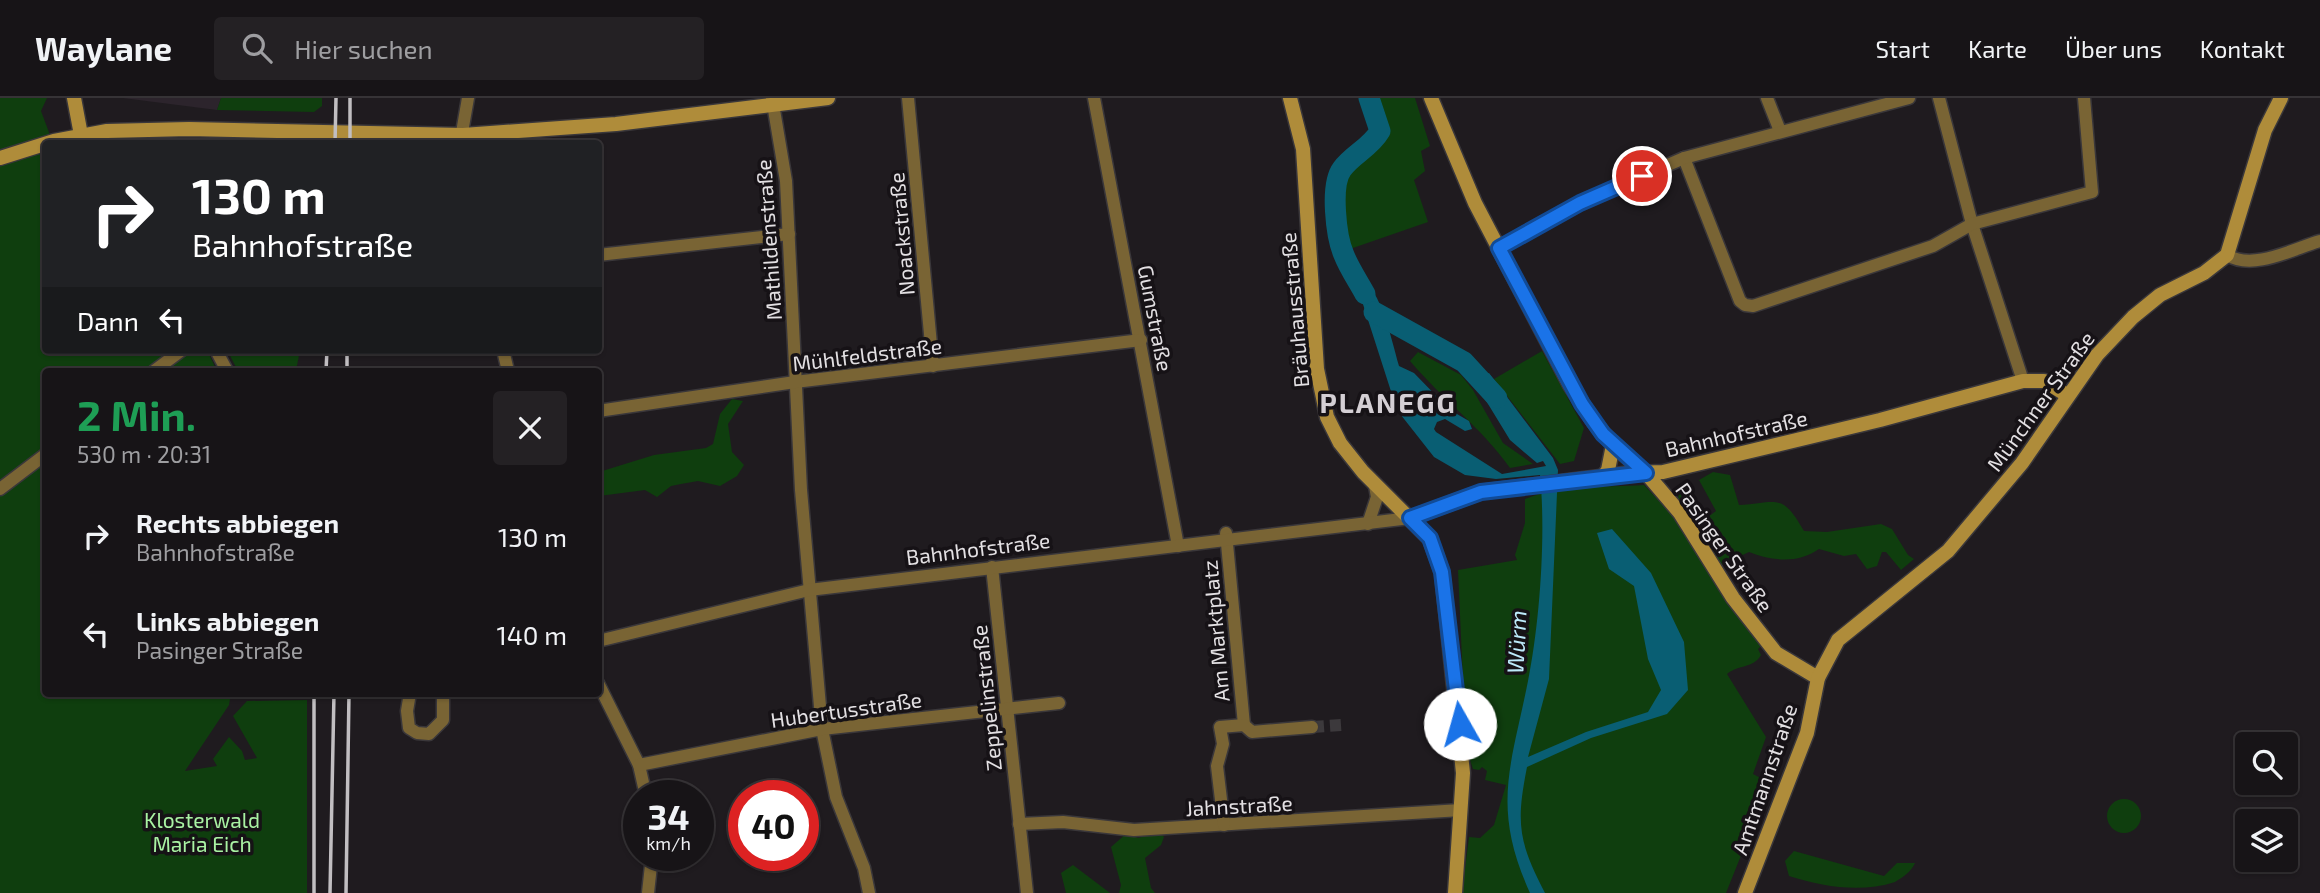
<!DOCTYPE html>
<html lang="de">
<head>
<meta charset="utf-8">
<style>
  body { margin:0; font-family:"Exo 2",sans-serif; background:#242124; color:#f1f3f6; height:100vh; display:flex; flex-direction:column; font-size:26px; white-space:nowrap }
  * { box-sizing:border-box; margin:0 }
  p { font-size:23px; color:#9e9ea1 }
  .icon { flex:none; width:38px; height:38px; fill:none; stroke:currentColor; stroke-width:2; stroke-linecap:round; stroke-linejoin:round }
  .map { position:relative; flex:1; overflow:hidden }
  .sheet { position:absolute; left:42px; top:270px; width:560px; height:329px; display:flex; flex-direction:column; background:#171417; border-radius:7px; box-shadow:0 2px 5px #0004,0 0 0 2px #363336 }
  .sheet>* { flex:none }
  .hud { position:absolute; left:42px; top:42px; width:560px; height:214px; border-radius:7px; box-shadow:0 2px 5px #0004,0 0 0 2px #363336; background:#202124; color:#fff; overflow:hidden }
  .tools { position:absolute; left:2235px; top:634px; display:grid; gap:14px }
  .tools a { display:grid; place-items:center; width:63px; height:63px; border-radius:7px; background:#171417; box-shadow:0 2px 5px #0004,0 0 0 2px #363336; font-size:35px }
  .speed { position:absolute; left:623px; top:682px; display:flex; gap:14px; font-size:35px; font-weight:700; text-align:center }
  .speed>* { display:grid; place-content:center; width:91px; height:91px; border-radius:50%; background:#171417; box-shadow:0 2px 5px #0004,0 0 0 2px #363336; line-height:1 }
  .speed small { font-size:18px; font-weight:400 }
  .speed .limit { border:10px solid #d22; background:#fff; color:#111 }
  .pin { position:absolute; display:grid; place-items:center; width:60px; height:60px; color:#fff; margin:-30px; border:4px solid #fff; border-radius:50%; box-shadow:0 2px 7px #0007 }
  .me { position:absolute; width:77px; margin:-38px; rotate:353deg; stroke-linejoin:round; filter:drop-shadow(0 0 5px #0008) }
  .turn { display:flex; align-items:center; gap:24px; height:147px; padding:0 35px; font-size:32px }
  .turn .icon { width:91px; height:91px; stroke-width:2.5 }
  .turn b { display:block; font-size:49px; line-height:60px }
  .then { display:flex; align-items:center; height:66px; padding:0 35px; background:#0003; gap:14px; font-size:26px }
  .round { display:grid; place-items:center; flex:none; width:74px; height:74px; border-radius:7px; background:#242124 }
  .headline { display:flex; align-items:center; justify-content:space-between; height:119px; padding:0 35px }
  h1 { font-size:42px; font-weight:700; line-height:52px; color:#1e9e55 }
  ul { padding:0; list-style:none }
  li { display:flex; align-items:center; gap:21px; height:98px; padding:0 35px }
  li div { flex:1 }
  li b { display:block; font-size:26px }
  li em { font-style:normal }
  header { display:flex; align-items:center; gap:42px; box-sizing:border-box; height:98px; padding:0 35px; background:#171417; border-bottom:2px solid #363336 }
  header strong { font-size:33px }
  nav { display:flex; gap:38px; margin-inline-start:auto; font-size:24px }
  .search { width:490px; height:63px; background:#242124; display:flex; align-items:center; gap:18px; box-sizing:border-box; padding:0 24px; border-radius:7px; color:#9e9ea1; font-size:26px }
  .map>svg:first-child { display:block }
</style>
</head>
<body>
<header>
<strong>Waylane</strong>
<div class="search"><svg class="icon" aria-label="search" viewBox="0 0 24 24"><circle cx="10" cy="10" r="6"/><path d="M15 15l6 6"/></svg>Hier suchen</div>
<nav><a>Start</a><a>Karte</a><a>Über uns</a><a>Kontakt</a></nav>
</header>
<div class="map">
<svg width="2320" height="795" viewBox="0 0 2320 795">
  <rect width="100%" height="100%" fill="#1f1b1f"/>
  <!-- built -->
  <path fill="#2c242c" d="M 123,0 L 221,0 L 217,12 Z"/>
  <!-- green -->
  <g fill="#0f3e0e">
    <path d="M 0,0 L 47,0 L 41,13 L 53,45 L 46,46 L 46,252 L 207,252 L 217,273 L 46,273 L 46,595 L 231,595 L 229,607 L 185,673 L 217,668 L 213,661 L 229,639 L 242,653 L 245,662 L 257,660 L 233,618 L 247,603 L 307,602 L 307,795 L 0,795 Z"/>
    <path d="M 221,0 L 322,0 L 322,8 L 314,14 L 217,12 Z"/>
    <path d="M 1376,0 L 1415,0 L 1430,48 L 1421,53 L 1425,73 L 1414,82 L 1428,124 L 1350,151 C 1344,129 1334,89 1350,68 C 1360,55 1373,56 1386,35 Z"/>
    <path d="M 227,252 L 300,252 L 296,273 L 238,273 Z"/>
    <path d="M 1542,253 L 1584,330 L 1574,363 L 1560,366 L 1494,281 Z"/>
    <path d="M 1418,254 L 1461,277 L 1473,292 L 1503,345 L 1533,366 L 1510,370 C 1481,329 1443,302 1410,263 Z"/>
    <path d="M 732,301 L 743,303 L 728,326 L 732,354 L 744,367 L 737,378 L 720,388 L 698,383 L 681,386 L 671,388 L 657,399 L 645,392 L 599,398 L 599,374 L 654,357 L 706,350 L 713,346 L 720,316 Z"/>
    <path d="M 1713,374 L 1730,377 L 1739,407 C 1779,404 1782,395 1804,433 L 1827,434 L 1881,426 L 1892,431 L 1908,457 L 1914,461 L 1901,472 L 1886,454 L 1882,454 L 1877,468 L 1867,471 L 1856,456 L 1844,458 L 1819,451 C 1798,466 1772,463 1749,454 L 1719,468 L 1678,404 L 1679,388 L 1708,419 L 1716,413 L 1699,382 Z"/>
    <path d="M 1644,387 L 1675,420 L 1723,498 L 1761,548 L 1758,551 L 1761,557 C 1753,571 1739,566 1727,576 L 1766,639 L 1753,676 L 1770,685 L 1726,795 L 1462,795 L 1469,739 L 1480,740 L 1494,727 L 1506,687 L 1485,682 L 1487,673 L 1482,669 L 1479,672 L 1473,671 L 1466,650 L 1458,472 L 1517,462 L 1515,457 L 1525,425 L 1525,401 C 1562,386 1604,390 1644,387 Z"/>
    <circle cx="2124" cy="718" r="17"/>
    <path d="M 1160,734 L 1164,739 L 1161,747 L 1145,760 L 1151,790 L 1155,795 L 1119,795 L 1121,787 L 1111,749 L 1127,735 L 1138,740 Z"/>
    <path d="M 1794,753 L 1884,778 L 1897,765 L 1915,765 C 1911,774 1903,779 1895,784 C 1861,795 1824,789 1789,778 L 1785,763 Z"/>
    <path d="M 1073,767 L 1110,795 L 1066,795 L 1061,775 Z"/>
  </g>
  <!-- water -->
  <path fill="#095e73" d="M 1352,172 C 1380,184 1391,240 1399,268 L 1414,275 L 1450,312 L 1469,323 L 1472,331 L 1465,333 L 1445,321 L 1437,324 L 1434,331 L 1436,334 L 1502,376 L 1546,368 L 1543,363 L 1537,365 L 1510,342 L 1474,283 L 1489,275 L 1553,360 L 1558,372 L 1549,581 L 1528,659 L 1586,634 L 1648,614 L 1661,592 L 1648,561 L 1634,488 L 1609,471 L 1597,435 L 1612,431 L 1651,475 L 1684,544 L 1688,592 L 1667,616 L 1591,640 L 1527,669 C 1516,725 1518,743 1545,795 L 1530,795 C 1491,709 1511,669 1528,583 C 1540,524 1546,436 1540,377 L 1496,381 L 1465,377 L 1434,359 L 1397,312 Z"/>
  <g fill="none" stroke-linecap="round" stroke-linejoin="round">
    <!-- river -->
    <g stroke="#095e73" stroke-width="21">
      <path d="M 1365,196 C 1358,183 1349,170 1344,157 C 1336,139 1330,87 1342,71 C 1353,56 1370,50 1380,33 L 1369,0"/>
      <path d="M 1374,214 L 1464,264 L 1497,300"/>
    </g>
    <!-- street-tunnel -->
    <path stroke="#3c393c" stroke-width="12" stroke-dasharray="12 6" stroke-linecap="butt" d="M 1312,629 L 1341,627"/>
    <!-- street casing -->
    <g stroke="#3a373a" stroke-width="15">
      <g id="street">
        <path d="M 772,0 L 786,83 L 801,392 L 822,631 L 836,699 L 864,770 L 869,795"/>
        <path d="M 908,0 L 933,268"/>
        <path d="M 1094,0 L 1178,448"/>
        <path d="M 1767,0 L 1780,33"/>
        <path d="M 1939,0 L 1972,126 L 2023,283"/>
        <path d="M 460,46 L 468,0"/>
        <path d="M 1684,60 L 1740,203 L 1745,207 L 1753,208 L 1933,148 L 1972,126 L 2092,94 L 2084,0"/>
        <path d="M 1498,150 L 1580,105 L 1684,60 L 1909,0"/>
        <path d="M 598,157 L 789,136"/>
        <path d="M 2227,157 C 2253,173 2293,151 2320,143"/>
        <path d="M 216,252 L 227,273"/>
        <path d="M 503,252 L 508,273"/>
        <path d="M 154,273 L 182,252"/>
        <path d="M 598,313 L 795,284 L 1141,242"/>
        <path d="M 0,391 L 46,356"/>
        <path d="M 1368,426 L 1377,399 L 1375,388"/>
        <path d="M 1226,435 L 1244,627"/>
        <path d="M 992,469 L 1027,795"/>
        <path d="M 598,543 L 809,492 L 1410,420"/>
        <path d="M 598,585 L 639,667 L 646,698"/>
        <path d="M 410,595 L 407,613 L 409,630 L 417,635 L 429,636 L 443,622 L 443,595"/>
        <path d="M 639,667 L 822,631 L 1059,605"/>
        <path d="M 1019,726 L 1063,724 L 1134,732 L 1461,712"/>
        <path d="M 1224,727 L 1217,668 L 1223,646 L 1220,629 L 1244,627 L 1252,634 L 1312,629"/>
        <path d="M 648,795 L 652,758"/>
      </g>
    </g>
    <!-- secondary casing -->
    <g stroke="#3a373a" stroke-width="17">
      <g id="secondary">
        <path d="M 74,0 L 81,37"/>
        <path d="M 1290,0 L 1303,51 L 1317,271 L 1327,319 L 1340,345 L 1363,374 L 1430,441 L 1442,474 L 1463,675 L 1455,795"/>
        <path d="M 1431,0 L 1475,105 L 1570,287 L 1594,324 L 1613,347 L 1646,375 L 1680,415 L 1733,500 L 1776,555 L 1818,580"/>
        <path d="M 0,60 L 54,43 L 107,33 L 189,31 L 463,37 L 616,26 L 828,0"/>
        <path d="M 1603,379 L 1608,372 L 1613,347"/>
        <path d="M 1410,420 L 1481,394 L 1632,375 L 1663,374 L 1880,322 L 2023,283 L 2044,283 L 2067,297"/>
        <path d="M 1745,795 L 1807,635 L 1818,580 L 1838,542 L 1948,453 L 2022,365 L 2097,257 L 2133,219 L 2160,197 L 2204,175 L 2227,157 L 2265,32 L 2281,0"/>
      </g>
    </g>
    <!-- street -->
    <use href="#street" stroke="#796434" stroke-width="12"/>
    <!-- secondary -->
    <use href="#secondary" stroke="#af8c3a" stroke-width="14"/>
    <!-- rail -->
    <g stroke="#c1bec1" stroke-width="3.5">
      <path d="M 335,46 L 336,0"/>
      <path d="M 350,46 L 350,0"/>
      <path d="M 326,273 L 327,252"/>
      <path d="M 347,273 L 347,252"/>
      <path d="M 314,795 L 314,595"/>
      <path d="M 330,795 L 334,595"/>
      <path d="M 346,795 L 349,595"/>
    </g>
  </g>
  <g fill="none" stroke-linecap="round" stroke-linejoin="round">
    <!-- route casing -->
    <g stroke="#114b97" stroke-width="18">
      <path id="route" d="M 1460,626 L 1442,474 L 1430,440 L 1410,420 L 1481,394 L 1646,375 L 1603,336 L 1582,306 L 1499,150 L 1580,105 L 1642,78"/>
    </g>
    <!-- route -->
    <use href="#route" stroke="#1a73e8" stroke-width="12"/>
  </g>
  <g text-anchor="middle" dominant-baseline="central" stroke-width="7" stroke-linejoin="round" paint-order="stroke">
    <!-- street labels -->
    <g font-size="21" fill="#e3e0e3" stroke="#161216">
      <text transform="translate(901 136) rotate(-95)">Noackstraße</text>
      <text transform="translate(768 142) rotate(-94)">Mathildenstraße</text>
      <text transform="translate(1294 212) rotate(-95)">Bräuhausstraße</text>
      <text transform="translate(1156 220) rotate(79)">Gumstraße</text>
      <text transform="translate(867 256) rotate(-7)">Mühlfeldstraße</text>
      <text transform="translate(2040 303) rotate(-54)">Münchner Straße</text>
      <text transform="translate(1736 335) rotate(-13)">Bahnhofstraße</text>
      <text transform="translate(1725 449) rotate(55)">Pasinger Straße</text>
      <text transform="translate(978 450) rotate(-7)">Bahnhofstraße</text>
      <text transform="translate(1215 533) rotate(-95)">Am Marktplatz</text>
      <text transform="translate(986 600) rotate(-96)">Zeppelinstraße</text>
      <text transform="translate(846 611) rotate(-8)">Hubertusstraße</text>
      <text transform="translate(1764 681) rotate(-71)">Amtmannstraße</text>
      <text transform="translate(1239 707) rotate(-3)">Jahnstraße</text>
    </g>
    <!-- park labels -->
    <g font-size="21" fill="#a9f2a3" stroke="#161216">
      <text x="202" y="721">Klosterwald<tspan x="202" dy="24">Maria Eich</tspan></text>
    </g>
    <!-- water labels -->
    <g font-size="23" font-style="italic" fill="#bdebfb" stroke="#161216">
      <text transform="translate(1516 544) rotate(-87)">Würm</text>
    </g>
    <!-- district labels -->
    <g font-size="28" font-weight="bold" letter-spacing="2" fill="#d4cfd4" stroke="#161216">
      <text x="1388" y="304">PLANEGG</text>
    </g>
  </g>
</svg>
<div class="tools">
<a><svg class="icon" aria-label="search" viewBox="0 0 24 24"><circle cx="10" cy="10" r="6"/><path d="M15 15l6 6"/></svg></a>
<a><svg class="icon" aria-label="layers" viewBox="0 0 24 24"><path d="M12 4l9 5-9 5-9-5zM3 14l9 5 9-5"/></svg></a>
</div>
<div class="speed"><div>34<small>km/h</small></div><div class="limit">40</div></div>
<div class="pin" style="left:1642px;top:78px;background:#d93025"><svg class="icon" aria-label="arrive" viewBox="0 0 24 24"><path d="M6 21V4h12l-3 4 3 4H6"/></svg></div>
<svg class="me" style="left:1460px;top:626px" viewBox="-20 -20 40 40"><circle r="19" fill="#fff"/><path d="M0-13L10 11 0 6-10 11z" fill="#1a73e8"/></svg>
<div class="hud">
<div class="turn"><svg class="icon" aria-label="right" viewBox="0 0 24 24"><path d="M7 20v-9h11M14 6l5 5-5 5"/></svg><div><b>130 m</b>Bahnhofstraße</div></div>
<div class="then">Dann<svg class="icon" aria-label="left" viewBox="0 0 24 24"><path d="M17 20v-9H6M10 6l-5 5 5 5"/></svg></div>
</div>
<section class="sheet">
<div class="headline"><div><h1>2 Min.</h1><p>530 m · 20:31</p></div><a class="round"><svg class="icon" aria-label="close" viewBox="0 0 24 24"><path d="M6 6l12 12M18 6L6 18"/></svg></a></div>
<ul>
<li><svg class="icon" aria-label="right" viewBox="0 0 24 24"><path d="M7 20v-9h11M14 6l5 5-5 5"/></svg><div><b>Rechts abbiegen</b><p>Bahnhofstraße</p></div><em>130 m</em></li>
<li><svg class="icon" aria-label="left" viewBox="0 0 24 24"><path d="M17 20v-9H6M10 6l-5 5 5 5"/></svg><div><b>Links abbiegen</b><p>Pasinger Straße</p></div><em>140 m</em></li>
</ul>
</section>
</div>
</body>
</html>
